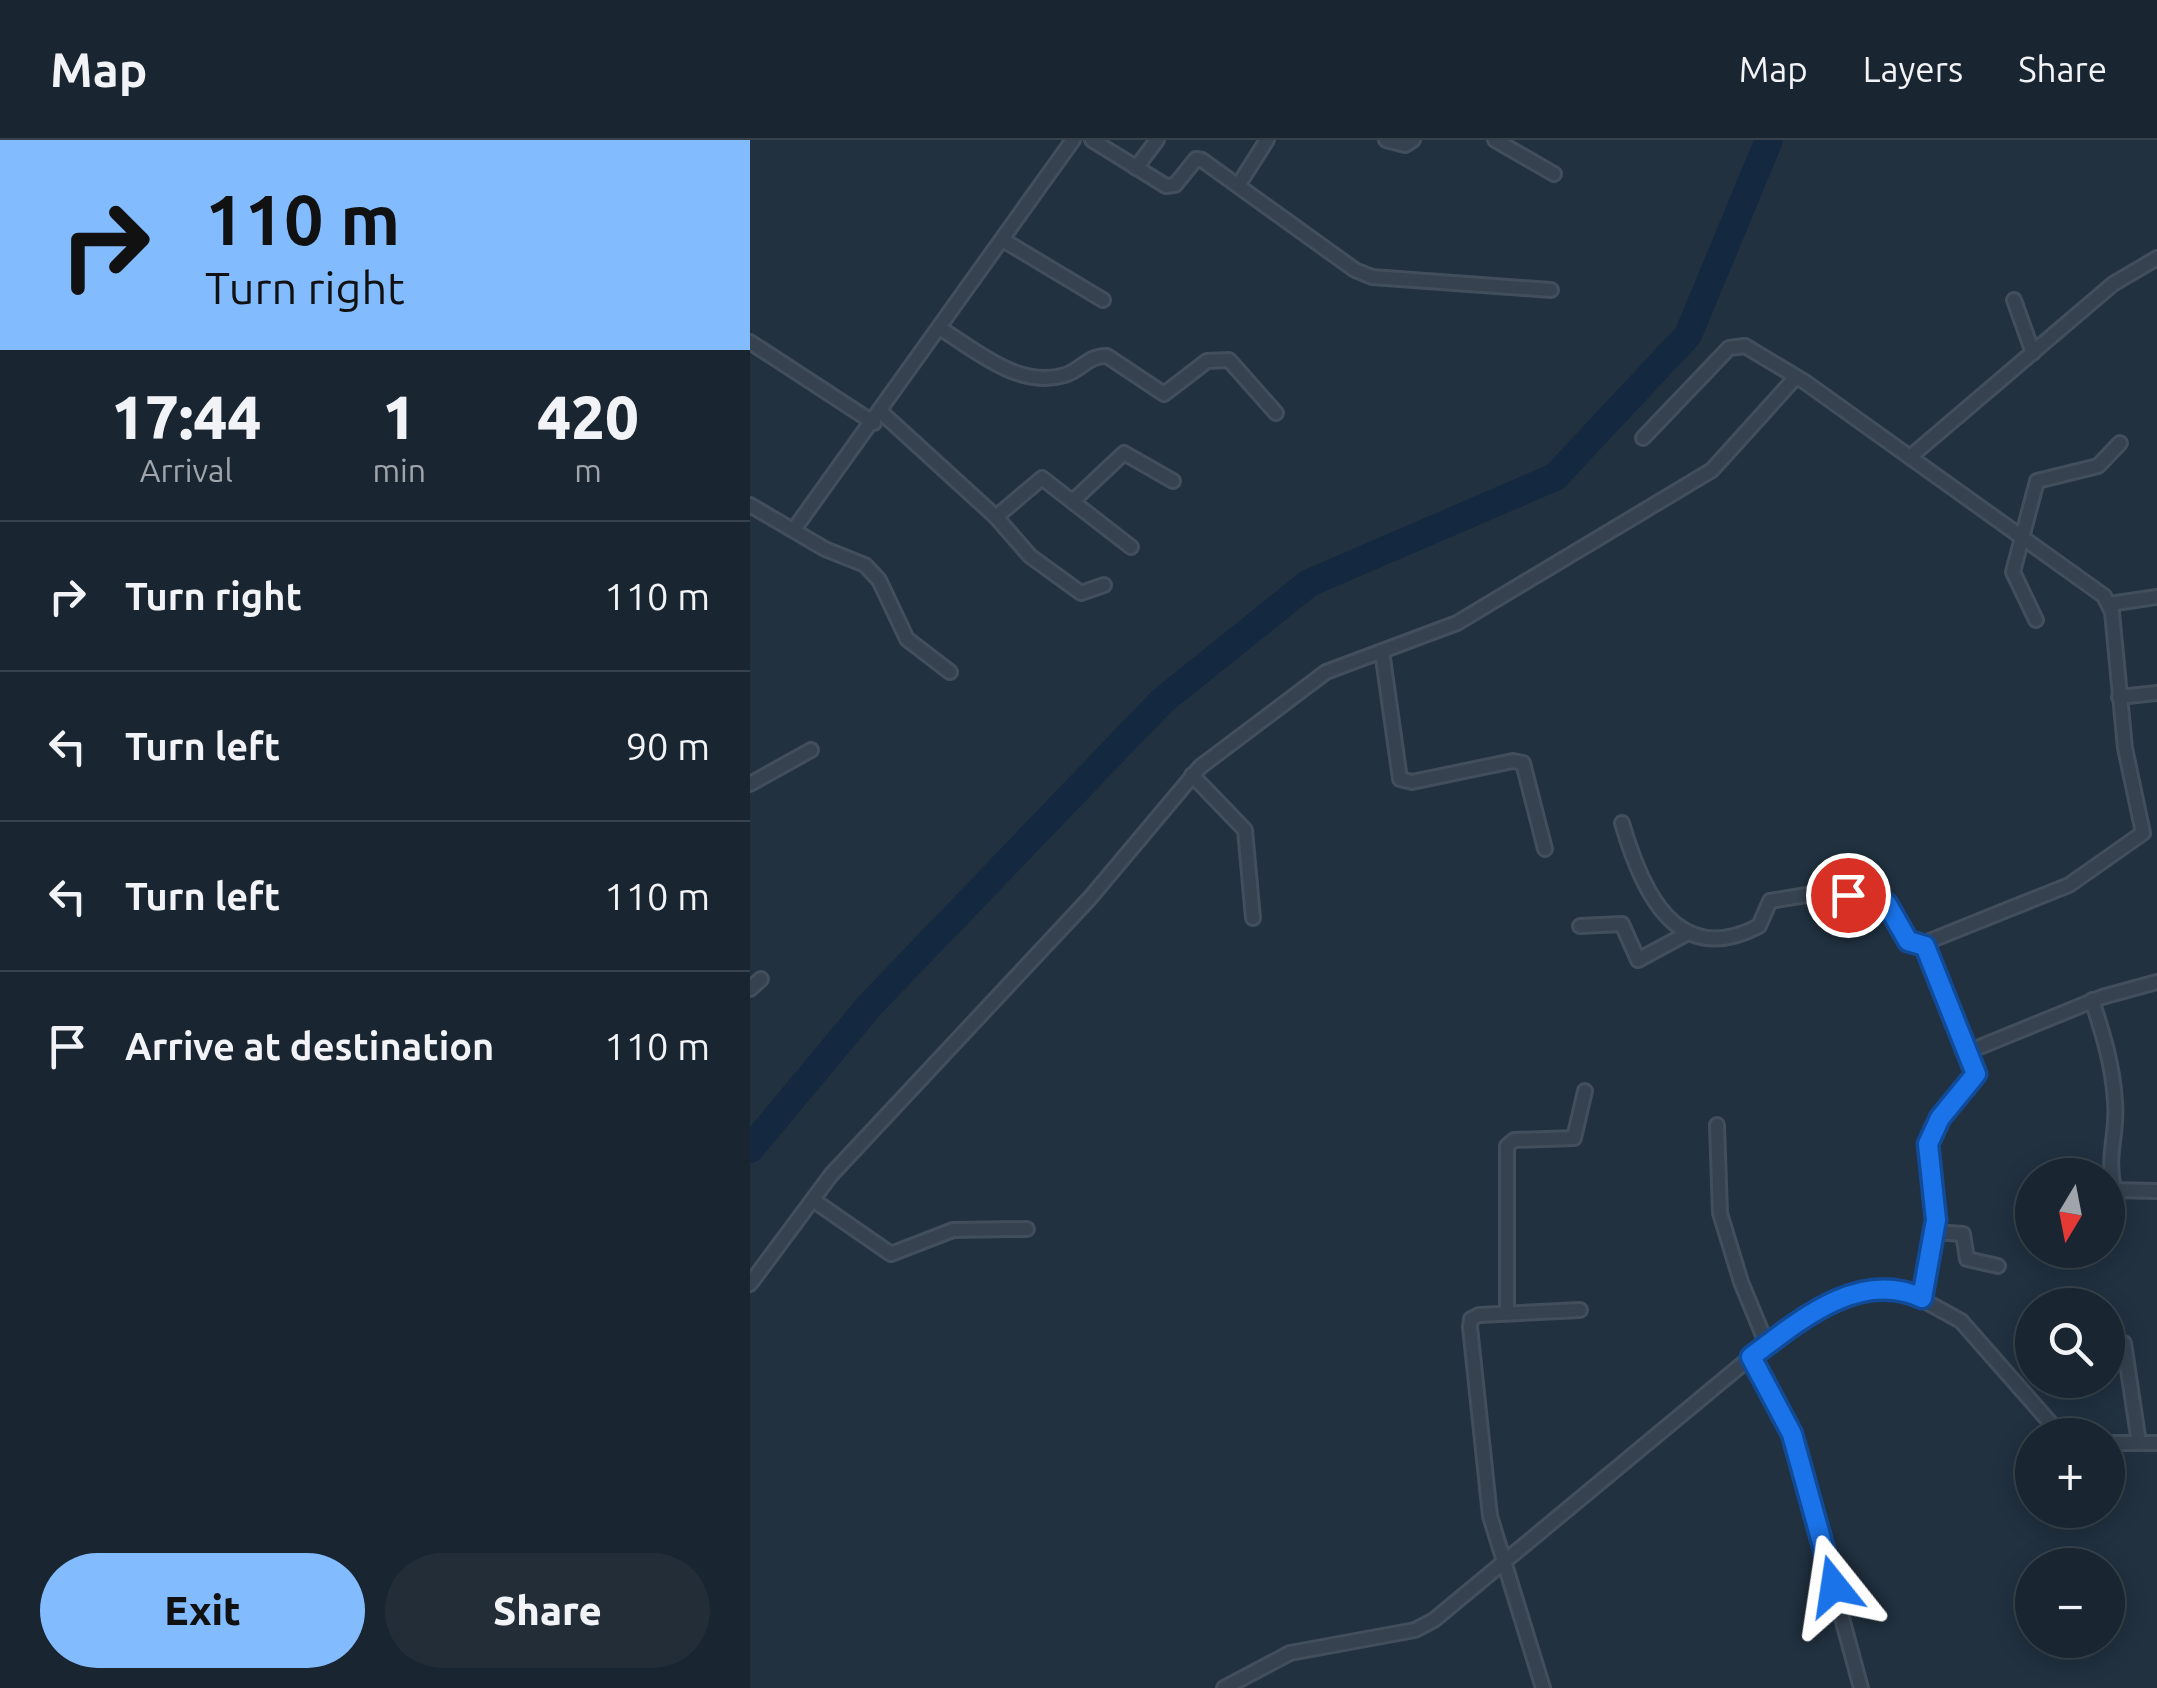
<!DOCTYPE html>
<html lang="en">
<head>
<meta charset="utf-8">
<style>
  body { margin:0; font-family:Ubuntu,sans-serif; background:#222d38; color:#f1f3f6; height:100vh; display:flex; flex-direction:column; font-size:38px; white-space:nowrap }
  * { box-sizing:border-box; margin:0 }
  p { font-size:32px; color:#9fa5ab }
  .icon { flex:none; width:55px; height:55px; fill:none; stroke:currentColor; stroke-width:2; stroke-linecap:round; stroke-linejoin:round }
  .map { position:relative; flex:1; overflow:hidden }
  .details { display:flex; flex-direction:column; background:#192530; width:750px }
  .details>* { flex:none }
  .hud { background:#83bbff; color:#111; overflow:hidden }
  .needle { width:65px; rotate:190deg }
  .tools { position:absolute; left:1265px; top:1018px; display:grid; gap:20px }
  .tools a { display:grid; place-items:center; width:110px; height:110px; border-radius:50%; background:#192530; box-shadow:0 5px 25px #0003,0 0 0 2px #37424c; font-size:50px }
  .pin { position:absolute; display:grid; place-items:center; width:85px; height:85px; color:#fff; margin:-42px; border:5px solid #fff; border-radius:50%; box-shadow:0 2px 10px #0007 }
  .me { position:absolute; width:110px; margin:-55px; rotate:345deg; stroke-linejoin:round; filter:drop-shadow(0 0 8px #0008) }
  .turn { display:flex; align-items:center; gap:35px; height:210px; padding:0 40px; font-size:45px }
  .turn .icon { width:130px; height:130px; stroke-width:2.5 }
  .turn b { display:block; font-size:70px; line-height:85px }
  .eta { display:flex; justify-content:space-evenly; align-items:center; height:170px; text-align:center }
  .eta b { font-size:60px; font-weight:800; line-height:70px }
  .action { display:flex; gap:20px; margin-top:auto; padding:20px 40px }
  .action a { flex:1; height:115px; border-radius:60px; background:#83bbff; color:#111; font-size:40px; font-weight:800; line-height:115px; text-align:center }
  .action a+a { background:#222d38; color:#f1f3f6 }
  ul { padding:0; list-style:none }
  li { display:flex; align-items:center; gap:30px; height:150px; padding:0 40px; border-top:2px solid #37424c }
  li div { flex:1 }
  li b { display:block; font-size:38px }
  li em { font-style:normal }
  header { display:flex; align-items:center; gap:60px; box-sizing:border-box; height:140px; padding:0 50px; background:#192530; border-bottom:2px solid #37424c }
  header strong { font-size:48px }
  nav { display:flex; gap:55px; margin-inline-start:auto; font-size:35px }
  main { display:flex; flex:1; min-height:0 }
  .map>svg:first-child { display:block }
</style>
</head>
<body>
<header>
<strong>Map</strong>
<nav><a>Map</a><a>Layers</a><a>Share</a></nav>
</header>
<main>
<section class="details">
<div class="hud">
<div class="turn"><svg class="icon" aria-label="right" viewBox="0 0 24 24"><path d="M7 20v-9h11M14 6l5 5-5 5"/></svg><div><b>110 m</b>Turn right</div></div>
</div>
<div class="eta">
<div><b>17:44</b><p>Arrival</p></div>
<div><b>1</b><p>min</p></div>
<div><b>420</b><p>m</p></div>
</div>
<ul>
<li><svg class="icon" aria-label="right" viewBox="0 0 24 24"><path d="M7 20v-9h11M14 6l5 5-5 5"/></svg><div><b>Turn right</b></div><em>110 m</em></li>
<li><svg class="icon" aria-label="left" viewBox="0 0 24 24"><path d="M17 20v-9H6M10 6l-5 5 5 5"/></svg><div><b>Turn left</b></div><em>90 m</em></li>
<li><svg class="icon" aria-label="left" viewBox="0 0 24 24"><path d="M17 20v-9H6M10 6l-5 5 5 5"/></svg><div><b>Turn left</b></div><em>110 m</em></li>
<li><svg class="icon" aria-label="arrive" viewBox="0 0 24 24"><path d="M6 21V4h12l-3 4 3 4H6"/></svg><div><b>Arrive at destination</b></div><em>110 m</em></li>
</ul>
<div class="action"><a>Exit</a><a>Share</a></div>
</section>
<div class="map">
<svg width="1407" height="1548" viewBox="0 0 1407 1548">
  <rect width="100%" height="100%" fill="#213140"/>
  <g fill="none" stroke-linecap="round" stroke-linejoin="round">
    <!-- river -->
    <path stroke="#14283f" stroke-width="28" d="M 0,1009 L 120,865 L 412,561 L 559,443 L 805,337 L 938,195 L 1019,0"/>
    <!-- minor casing -->
    <g stroke="#424e5c" stroke-width="18">
      <g id="minor">
        <path d="M 342,0 L 416,46 L 425,45 L 446,19 L 452,20 L 605,130 L 622,137 L 801,150"/>
        <path d="M 636,0 L 655,5 L 663,0"/>
        <path d="M 745,0 L 804,34"/>
        <path d="M 386,28 L 407,0"/>
        <path d="M 489,44 L 517,0"/>
        <path d="M 253,100 L 353,160"/>
        <path d="M 1264,160 L 1283,213"/>
        <path d="M 191,189 C 227,211 269,249 315,235 C 331,230 339,215 357,216 L 414,254 L 457,221 L 479,220 L 526,273"/>
        <path d="M 0,202 L 124,283"/>
        <path d="M 132,273 L 246,377 L 292,338 L 381,407"/>
        <path d="M 1160,317 L 1363,144 L 1407,118"/>
        <path d="M 324,360 L 374,313 L 423,341"/>
        <path d="M 0,365 L 75,409 L 115,425 L 129,440 L 157,499 L 200,532"/>
        <path d="M 246,377 L 280,416 L 331,453 L 354,445"/>
        <path d="M 45,388 L 323,0"/>
        <path d="M 1359,464 L 1407,457"/>
        <path d="M 1286,480 L 1263,432 L 1287,341 L 1348,326 L 1370,303"/>
        <path d="M 632,511 L 650,639 L 662,642 L 763,621 L 773,623 L 795,709"/>
        <path d="M 1369,557 L 1407,553"/>
        <path d="M 442,635 L 495,690 L 503,778"/>
        <path d="M 0,644 L 61,610"/>
        <path d="M 872,683 C 891,748 925,830 1009,786 L 1020,761 L 1075,752 L 1137,763 L 1158,801 L 1167,806 L 1319,745 L 1393,693 L 1375,608 L 1362,472 L 1354,456 L 1055,242 L 995,206 L 979,208 L 893,298"/>
        <path d="M 830,786 L 872,784 L 888,820 L 938,793"/>
        <path d="M 0,849 L 11,839"/>
        <path d="M 1342,860 C 1353,894 1363,926 1365,962 C 1368,994 1356,1014 1364,1049"/>
        <path d="M 1220,911 L 1352,857 L 1407,842"/>
        <path d="M 967,985 L 970,1073 L 991,1142 L 1017,1205"/>
        <path d="M 1360,1050 L 1407,1051"/>
        <path d="M 63,1060 L 141,1114 L 203,1090 L 277,1089"/>
        <path d="M 1185,1092 L 1213,1094 L 1217,1119 L 1248,1126"/>
        <path d="M 0,1144 L 81,1035 L 340,758 L 450,627 L 576,532 L 707,483 L 962,330 L 1046,237"/>
        <path d="M 1173,1158 L 1186,1080 L 1178,1004 L 1190,978 L 1226,934 L 1220,911 L 1175,806"/>
        <path d="M 757,1172 L 757,1006 L 764,1000 L 824,998 L 835,951"/>
        <path d="M 1374,1203 L 1389,1303"/>
        <path d="M 1001,1217 L 1042,1294 L 1111,1548"/>
        <path d="M 1358,1303 L 1407,1303"/>
        <path d="M 474,1548 L 540,1513 L 665,1490 L 684,1480 L 1001,1217 L 1060,1175 L 1113,1150 L 1153,1149 L 1211,1181 L 1311,1295"/>
        <path d="M 793,1548 L 740,1376 L 720,1187 L 721,1179 L 729,1175 L 830,1170"/>
      </g>
    </g>
    <!-- minor -->
    <use href="#minor" stroke="#364250" stroke-width="12"/>
  </g>
  <g fill="none" stroke-linecap="round" stroke-linejoin="round">
    <!-- route casing -->
    <g stroke="#114b97" stroke-width="25">
      <path id="route" d="M 1084,1446 L 1042,1294 L 1001,1217 C 1050,1180 1109,1129 1172,1158 L 1186,1080 L 1178,1004 L 1190,978 L 1226,934 L 1175,806 L 1158,801 L 1137,764 L 1098,755"/>
    </g>
    <!-- route -->
    <use href="#route" stroke="#1a73e8" stroke-width="18"/>
  </g>
</svg>
<div class="tools">
<a><svg class="needle" viewBox="-14 -14 28 28"><path d="M0-13l5 13h-10z" fill="#e53935"/><path d="M0 13l5-13h-10z" fill="#9fa5ab"/></svg></a>
<a><svg class="icon" aria-label="search" viewBox="0 0 24 24"><circle cx="10" cy="10" r="6"/><path d="M15 15l6 6"/></svg></a>
<a>+</a>
<a>−</a>
</div>
<div class="pin" style="left:1098px;top:755px;background:#d93025"><svg class="icon" aria-label="arrive" viewBox="0 0 24 24"><path d="M6 21V4h12l-3 4 3 4H6"/></svg></div>
<svg class="me" style="left:1084px;top:1446px" viewBox="-20 -20 40 40"><path d="M0-17L14 15 0 8-14 15z" fill="#1a73e8" stroke="#fff" stroke-width="4"/></svg>
</div>
</main>
</body>
</html>
